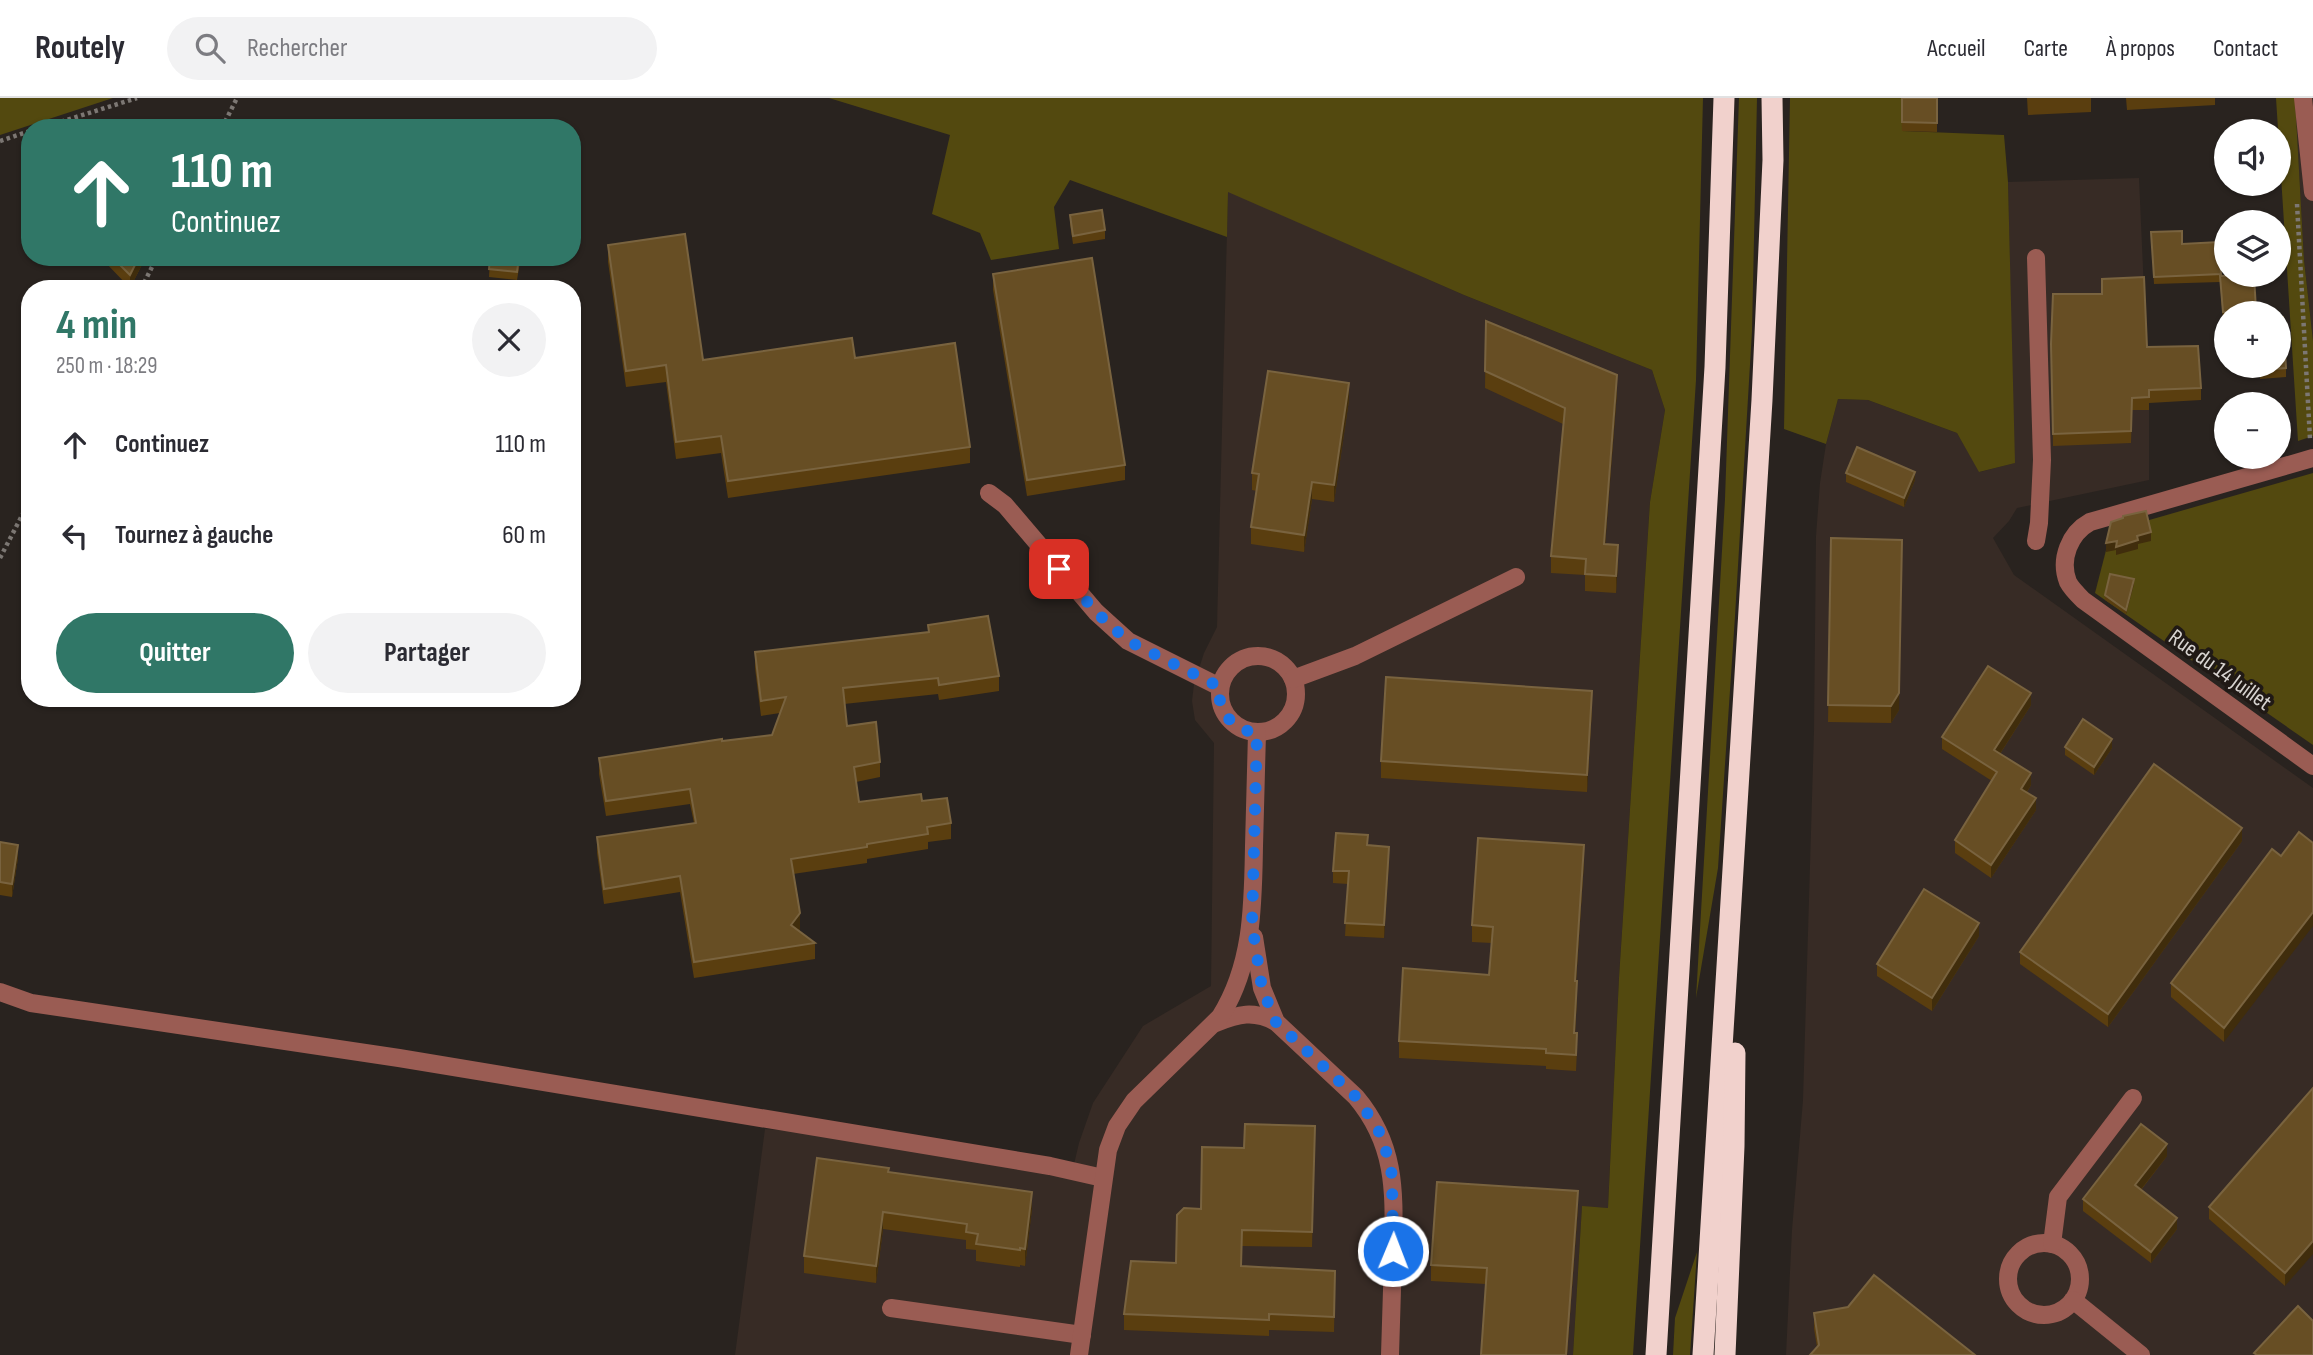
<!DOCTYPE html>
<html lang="fr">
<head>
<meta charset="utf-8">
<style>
  body { margin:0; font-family:"Sofia Sans Condensed",sans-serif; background:#f2f2f3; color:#2b2b33; height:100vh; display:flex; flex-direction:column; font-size:26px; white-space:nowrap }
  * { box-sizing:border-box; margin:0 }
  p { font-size:23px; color:#7c7c81 }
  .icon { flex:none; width:38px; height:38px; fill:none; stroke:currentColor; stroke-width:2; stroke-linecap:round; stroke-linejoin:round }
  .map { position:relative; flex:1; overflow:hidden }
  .side { position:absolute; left:21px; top:182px; width:560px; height:427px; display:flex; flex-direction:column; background:#fff; border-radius:28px; box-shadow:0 2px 5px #0004 }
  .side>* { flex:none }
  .top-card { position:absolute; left:21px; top:21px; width:560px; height:147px; border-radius:28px; box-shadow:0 2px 5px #0004; background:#307767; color:#fff; overflow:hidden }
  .controls { position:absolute; left:2214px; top:21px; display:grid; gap:14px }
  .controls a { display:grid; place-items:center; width:77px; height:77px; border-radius:50%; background:#fff; box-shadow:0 2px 5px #0004; font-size:35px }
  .pin { position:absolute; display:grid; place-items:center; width:60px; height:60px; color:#fff; margin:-30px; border-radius:14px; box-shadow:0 4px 10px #0006 }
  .me { position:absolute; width:77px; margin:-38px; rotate:1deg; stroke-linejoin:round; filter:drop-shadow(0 0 5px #0008) }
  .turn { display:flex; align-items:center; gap:24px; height:147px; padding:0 35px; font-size:32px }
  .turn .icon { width:91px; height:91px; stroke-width:2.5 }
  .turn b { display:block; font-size:49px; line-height:60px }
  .round { display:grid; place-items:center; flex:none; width:74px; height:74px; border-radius:37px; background:#f2f2f3 }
  .headline { display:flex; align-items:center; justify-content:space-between; height:119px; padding:0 35px }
  h1 { font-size:42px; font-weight:700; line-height:52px; color:#307767 }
  .primary-button { display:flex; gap:14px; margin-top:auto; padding:14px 35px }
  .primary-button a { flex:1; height:80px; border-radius:42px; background:#307767; color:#fff; font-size:28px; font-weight:700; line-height:80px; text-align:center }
  .primary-button a+a { background:#f2f2f3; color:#2b2b33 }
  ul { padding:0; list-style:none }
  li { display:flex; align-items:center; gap:21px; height:91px; padding:0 35px }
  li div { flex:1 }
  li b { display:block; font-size:26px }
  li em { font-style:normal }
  header { display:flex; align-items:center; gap:42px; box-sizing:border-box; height:98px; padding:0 35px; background:#fff; border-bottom:2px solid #e1e1e2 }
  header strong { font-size:33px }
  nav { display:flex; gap:38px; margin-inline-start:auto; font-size:24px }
  .search { width:490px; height:63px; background:#f2f2f3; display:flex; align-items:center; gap:18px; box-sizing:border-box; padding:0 24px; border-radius:38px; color:#7c7c81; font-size:26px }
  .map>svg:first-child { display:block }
</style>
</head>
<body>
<header>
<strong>Routely</strong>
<div class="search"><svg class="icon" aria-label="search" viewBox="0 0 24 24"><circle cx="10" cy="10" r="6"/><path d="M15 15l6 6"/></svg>Rechercher</div>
<nav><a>Accueil</a><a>Carte</a><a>À propos</a><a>Contact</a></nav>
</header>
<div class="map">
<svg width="2313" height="1257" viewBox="0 0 2313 1257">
  <rect width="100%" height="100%" fill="#29231f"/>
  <!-- built -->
  <g fill="#372b25">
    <path d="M 2295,0 L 2313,0 L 2313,243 L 2304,162 Z"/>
    <path d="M 2139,80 L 2149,305 L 2149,382 L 2017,410 L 2009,423 L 1993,440 L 2014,477 L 2313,690 L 2313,1257 L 1786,1257 L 1792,1132 L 1803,1002 L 1814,633 L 1816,438 L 1820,385 L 1826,346 L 1838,301 L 1868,302 L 1957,335 L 1980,374 L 2014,365 L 2008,84 Z"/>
    <path d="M 1228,93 L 1464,197 L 1652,272 L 1665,312 L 1650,404 L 1619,880 L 1608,1110 L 1582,1109 L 1573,1257 L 735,1257 L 765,1031 L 877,1039 L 1071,1079 L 1079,1045 L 1093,1005 L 1143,928 L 1211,888 L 1214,645 L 1195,622 L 1192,603 L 1194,586 L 1204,555 L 1217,529 Z"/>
  </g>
  <!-- green -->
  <g fill="#53490f">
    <path d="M 0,0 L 113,0 L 0,37 Z"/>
    <path d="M 829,0 L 1703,0 L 1696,282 L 1633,1257 L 1573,1257 L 1582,1108 L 1608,1110 L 1619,880 L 1650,404 L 1665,312 L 1652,272 L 1464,197 L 1228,94 L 1227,139 L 1070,82 L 1054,109 L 1059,151 L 991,162 L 980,135 L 932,116 L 950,37 Z"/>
    <path d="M 1739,0 L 1757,0 L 1752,233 L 1735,518 L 1718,770 L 1696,900 L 1725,401 Z"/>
    <path d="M 1790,0 L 1902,0 L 1903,33 L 2004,37 L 2008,84 L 2015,365 L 1979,374 L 1957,335 L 1868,302 L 1838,301 L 1826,346 L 1784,331 Z"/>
    <path d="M 2276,0 L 2295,0 L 2304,162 L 2313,243 L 2313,338 L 2298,343 Z"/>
    <path d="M 2313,375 L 2313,647 L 2095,495 L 2111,433 Z"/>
    <path d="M 1697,1154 L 1690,1257 L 1673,1257 L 1675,1220 Z"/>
  </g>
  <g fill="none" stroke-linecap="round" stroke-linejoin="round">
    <!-- path -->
    <g stroke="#7c7773" stroke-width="4.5" stroke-dasharray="3.5 3.5" stroke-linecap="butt">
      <path d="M 41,30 L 137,0"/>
      <path d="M 222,30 L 237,0"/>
      <path d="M 0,43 L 30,33"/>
      <path d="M 2297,106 L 2310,341"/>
      <path d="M 141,191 L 157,159"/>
      <path d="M 0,460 L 30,402"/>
    </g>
    <!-- minor -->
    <g stroke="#9a5c53" stroke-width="18">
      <path d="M 2303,0 L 2313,94"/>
      <path d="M 2313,360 L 2090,424 C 2070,435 2059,461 2068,484 C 2071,490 2078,497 2083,502 L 2313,668"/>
      <path d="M 989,395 L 1005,407 L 1096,514 L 1128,543 L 1220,589"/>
      <path d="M 2036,443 L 2039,425 L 2042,362 L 2036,160"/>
      <circle cx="1258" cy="596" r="38"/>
      <path d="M 1293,581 L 1355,558 L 1516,479"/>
      <path d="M 1254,839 L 1262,890 L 1276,924 L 1356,999 C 1398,1049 1394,1098 1393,1159 C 1392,1192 1391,1224 1390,1257"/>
      <path d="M 0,894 L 31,905 L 399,960 L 1050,1068 L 1103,1080"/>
      <path d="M 1216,925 C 1238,916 1254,912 1276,924"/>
      <circle cx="2044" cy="1181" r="36"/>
      <path d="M 2052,1146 L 2058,1099 L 2133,1000"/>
      <path d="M 2073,1202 L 2141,1257"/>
      <path d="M 891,1210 L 1082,1237"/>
      <path d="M 1079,1257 L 1108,1052 L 1117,1028 L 1134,1003 L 1220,919 C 1253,867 1253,807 1254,748 C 1255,710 1256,672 1257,635"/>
    </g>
    <!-- highway -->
    <g stroke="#f1d1cc" stroke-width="21">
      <path d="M 1656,1257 L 1715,269 L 1724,0"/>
      <path d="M 1703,1257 L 1762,302 L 1773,62 L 1772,0"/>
      <path d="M 1725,1257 L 1734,1048 L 1735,955"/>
    </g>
  </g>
  <!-- wall -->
  <g fill="#5a3e0f">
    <path d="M 1901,0 L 1937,0 L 1937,34 L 1902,33 Z"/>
    <path d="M 2027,0 L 2091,0 L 2091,14 L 2028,17 Z"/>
    <path d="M 2126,0 L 2215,0 L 2215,7 L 2127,12 Z"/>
    <path d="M 1070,117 L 1105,132 L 1105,141 L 1073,146 L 1070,126 Z"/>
    <path d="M 2151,134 L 2182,146 L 2219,144 L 2221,178 L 2254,177 L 2256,215 L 2226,215 L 2226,222 L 2223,222 L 2220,184 L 2154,186 Z"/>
    <path d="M 608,147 L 703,262 L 855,260 L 970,349 L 970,365 L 728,400 L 721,355 L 676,361 L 666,284 L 626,289 L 608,164 Z"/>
    <path d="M 103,159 L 146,159 L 130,190 L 103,162 Z"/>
    <path d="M 490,159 L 521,159 L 517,182 L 489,179 Z"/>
    <path d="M 993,176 L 1125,367 L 1125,382 L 1027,398 L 993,192 Z"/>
    <path d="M 1486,223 L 1617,294 L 1605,446 L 1618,464 L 1616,495 L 1585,493 L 1585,477 L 1551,475 L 1551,458 L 1563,326 L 1485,290 Z"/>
    <path d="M 2051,246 L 2147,249 L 2201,290 L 2201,302 L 2149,305 L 2149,312 L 2132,312 L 2131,345 L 2053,348 Z"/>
    <path d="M 2260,268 L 2278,268 L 2286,270 L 2286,279 L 2260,281 Z"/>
    <path d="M 1349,302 L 1334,404 L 1312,401 L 1304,454 L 1251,446 L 1251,429 L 1257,393 L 1252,392 L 1252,375 Z"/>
    <path d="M 1846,375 L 1915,382 L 1904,409 L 1846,384 Z"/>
    <path d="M 1831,440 L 1899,612 L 1891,625 L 1828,624 Z"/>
    <path d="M 2134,486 L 2126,516 L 2105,502 L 2105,497 Z"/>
    <path d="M 928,527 L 999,578 L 999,593 L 939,602 L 938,596 L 844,606 L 847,628 L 880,664 L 880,679 L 856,684 L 859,704 L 922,703 L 951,725 L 951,741 L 928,744 L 928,751 L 867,761 L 867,765 L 793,776 L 800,831 L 798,833 L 815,845 L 815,861 L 694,880 L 680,794 L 604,806 L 597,755 L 597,739 L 694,725 L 690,706 L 606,718 L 599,676 L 599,660 L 772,637 L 780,615 L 761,618 L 755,570 L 755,554 L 928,534 Z"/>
    <path d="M 2031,607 L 2000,656 L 2031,687 L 2027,694 L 2036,712 L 1991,780 L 1955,755 L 1955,742 L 1992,683 L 1942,651 L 1942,639 Z"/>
    <path d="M 1592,610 L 1587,694 L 1381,680 L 1381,663 Z"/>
    <path d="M 2065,649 L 2112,650 L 2094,677 L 2065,657 Z"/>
    <path d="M 2242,743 L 2108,929 L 2020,866 L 2020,854 Z"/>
    <path d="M 0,744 L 18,760 L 12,799 L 0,797 Z"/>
    <path d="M 1368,747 L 1389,761 L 1384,840 L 1345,838 L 1348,786 L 1333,785 L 1333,773 Z"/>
    <path d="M 2272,751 L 2224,944 L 2171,899 L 2171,885 Z"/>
    <path d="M 1584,764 L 1576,883 L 1577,900 L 1575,935 L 1577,952 L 1576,973 L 1546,971 L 1546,968 L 1399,960 L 1399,943 L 1489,877 L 1492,845 L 1472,844 L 1472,827 Z"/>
    <path d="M 1979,838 L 1932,913 L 1877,878 L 1877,866 Z"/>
    <path d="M 2313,990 L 2285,1188 L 2209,1121 L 2209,1109 Z"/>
    <path d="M 1315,1028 L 1312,1149 L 1242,1148 L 1242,1168 L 1335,1188 L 1334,1234 L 1269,1232 L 1269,1238 L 1124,1232 L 1124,1216 L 1176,1165 L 1201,1111 Z"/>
    <path d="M 2167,1058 L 2141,1092 L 2177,1131 L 2151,1165 L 2083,1113 L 2083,1101 Z"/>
    <path d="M 889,1074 L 1032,1111 L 1025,1168 L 1020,1167 L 1020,1169 L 976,1163 L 976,1152 L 966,1151 L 966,1142 L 883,1131 L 876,1185 L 804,1175 L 804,1158 Z"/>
    <path d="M 1578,1109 L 1567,1257 L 1481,1257 L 1486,1186 L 1431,1183 L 1431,1167 Z"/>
    <path d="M 1814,1215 L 1975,1257 L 1817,1249 L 1814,1231 Z"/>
  </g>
  <!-- shaded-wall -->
  <g fill="#402d0c">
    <path d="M 139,159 L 146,159 L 130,190 L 130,177 Z"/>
    <path d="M 1617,277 L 1617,294 L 1604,463 L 1604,446 Z"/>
    <path d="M 1349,285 L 1349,302 L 1334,404 L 1334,387 Z"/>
    <path d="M 1915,374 L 1915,382 L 1904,409 L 1904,400 Z"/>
    <path d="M 1312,384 L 1312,401 L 1304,454 L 1304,437 Z"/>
    <path d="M 2151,434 L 2151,443 L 2138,446 L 2138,451 L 2116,457 L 2116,452 L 2106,454 L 2106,445 Z"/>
    <path d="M 1902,442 L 1899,612 L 1891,625 L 1891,608 Z"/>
    <path d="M 1618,447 L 1618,464 L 1616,495 L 1616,478 Z"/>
    <path d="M 2134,481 L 2134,486 L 2126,516 L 2126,512 Z"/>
    <path d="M 1592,593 L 1592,610 L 1587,694 L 1587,677 Z"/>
    <path d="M 2031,595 L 2031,607 L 1994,665 L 1994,652 Z"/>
    <path d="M 2112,641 L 2112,650 L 2094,677 L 2094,669 Z"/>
    <path d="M 2031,675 L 2031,687 L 2021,703 L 2021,691 Z"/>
    <path d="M 2036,700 L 2036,712 L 1991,780 L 1991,767 Z"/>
    <path d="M 2242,730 L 2242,743 L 2108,929 L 2108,916 Z"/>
    <path d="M 18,747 L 18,760 L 12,799 L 12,786 Z"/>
    <path d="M 1584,747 L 1584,764 L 1575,900 L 1575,883 Z"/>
    <path d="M 1389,749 L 1389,761 L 1384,840 L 1384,827 Z"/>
    <path d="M 2313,814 L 2313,828 L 2224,944 L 2224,930 Z"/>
    <path d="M 800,815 L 800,831 L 791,843 L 791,827 Z"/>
    <path d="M 1979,825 L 1979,838 L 1932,913 L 1932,900 Z"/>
    <path d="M 1577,883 L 1577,900 L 1574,952 L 1574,935 Z"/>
    <path d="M 2167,1046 L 2167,1058 L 2135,1099 L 2135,1087 Z"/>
    <path d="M 1578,1093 L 1578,1109 L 1567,1257 L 1566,1257 Z"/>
    <path d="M 1032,1094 L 1032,1111 L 1025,1168 L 1025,1151 Z"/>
    <path d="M 883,1114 L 883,1131 L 876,1185 L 876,1168 Z"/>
    <path d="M 2177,1120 L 2177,1131 L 2151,1165 L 2151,1154 Z"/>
    <path d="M 2313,1143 L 2313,1156 L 2285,1188 L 2285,1175 Z"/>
  </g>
  <!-- building -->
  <g fill="#674e24" stroke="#79633f" stroke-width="2">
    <path d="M 1902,0 L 1937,0 L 1937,25 L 1902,24 Z"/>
    <path d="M 1102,112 L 1105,132 L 1073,138 L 1070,117 Z"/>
    <path d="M 2182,133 L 2182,146 L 2219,144 L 2221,176 L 2154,179 L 2151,134 Z"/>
    <path d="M 685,136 L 703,262 L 852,240 L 855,260 L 955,245 L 970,349 L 728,383 L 721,338 L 676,344 L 666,267 L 626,273 L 608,147 Z"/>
    <path d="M 112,159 L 139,159 L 130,177 Z"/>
    <path d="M 490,159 L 519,159 L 517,174 L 489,171 Z"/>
    <path d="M 1092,160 L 1125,367 L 1027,382 L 993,176 Z"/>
    <path d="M 2254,177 L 2256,212 L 2223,214 L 2220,178 Z"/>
    <path d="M 2144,179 L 2147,249 L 2198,248 L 2201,290 L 2149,292 L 2149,299 L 2132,300 L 2131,333 L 2053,336 L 2051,246 L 2053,196 L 2102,196 L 2102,181 Z"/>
    <path d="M 2278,219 L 2283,219 L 2286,270 L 2260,272 L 2260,268 L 2278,268 Z"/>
    <path d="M 1486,223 L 1617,277 L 1604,446 L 1618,447 L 1616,478 L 1585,476 L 1586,461 L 1551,458 L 1565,310 L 1485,273 Z"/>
    <path d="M 1268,273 L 1349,285 L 1334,387 L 1312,384 L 1304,437 L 1251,429 L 1259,376 L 1252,375 Z"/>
    <path d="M 1857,349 L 1915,374 L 1904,400 L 1846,375 Z"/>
    <path d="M 2146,413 L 2151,434 L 2137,438 L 2138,442 L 2116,449 L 2117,443 L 2106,445 L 2111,424 L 2123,420 L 2123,418 Z"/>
    <path d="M 1831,440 L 1902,442 L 1899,595 L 1891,608 L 1828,607 Z"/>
    <path d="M 2110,476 L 2134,481 L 2126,512 L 2105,497 Z"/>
    <path d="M 988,518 L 999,578 L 939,587 L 938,580 L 843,590 L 847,628 L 876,624 L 880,664 L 854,669 L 859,704 L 921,696 L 922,703 L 947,700 L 951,725 L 927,729 L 928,736 L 867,746 L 867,749 L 791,761 L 800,815 L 791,827 L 815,845 L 694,864 L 680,778 L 604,791 L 597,739 L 696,725 L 690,691 L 606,703 L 599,660 L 722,641 L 722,643 L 772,637 L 786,599 L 761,603 L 755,554 L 929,534 L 928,527 Z"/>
    <path d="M 1988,568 L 2031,595 L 1994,652 L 2031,675 L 2021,691 L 2036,700 L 1991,767 L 1955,742 L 1997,674 L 1942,639 Z"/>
    <path d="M 1386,579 L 1592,593 L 1587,677 L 1381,663 Z"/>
    <path d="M 2083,621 L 2112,641 L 2094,669 L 2065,649 Z"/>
    <path d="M 2154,666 L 2242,730 L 2108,916 L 2020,854 Z"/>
    <path d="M 2299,734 L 2313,745 L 2313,814 L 2224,930 L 2171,885 L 2272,751 L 2281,758 Z"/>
    <path d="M 1336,735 L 1368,737 L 1367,747 L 1389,749 L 1384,827 L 1345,825 L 1349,773 L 1333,773 Z"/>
    <path d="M 1478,740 L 1584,747 L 1575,883 L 1577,883 L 1574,935 L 1577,935 L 1576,957 L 1546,955 L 1546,951 L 1399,943 L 1403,870 L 1489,877 L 1493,829 L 1472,827 Z"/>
    <path d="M 0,744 L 18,747 L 12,786 L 0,784 Z"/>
    <path d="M 1924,791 L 1979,825 L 1932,900 L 1877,866 Z"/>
    <path d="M 2313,990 L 2313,1143 L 2285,1175 L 2209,1109 Z"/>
    <path d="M 1245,1026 L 1315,1028 L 1312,1134 L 1242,1132 L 1241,1168 L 1335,1173 L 1334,1219 L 1269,1216 L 1269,1222 L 1124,1216 L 1131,1163 L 1176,1165 L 1177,1117 L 1184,1110 L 1201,1111 L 1202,1049 L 1244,1050 Z"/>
    <path d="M 2141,1026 L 2167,1046 L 2135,1087 L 2177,1120 L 2151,1154 L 2083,1101 Z"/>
    <path d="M 817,1060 L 889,1070 L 888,1074 L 1032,1094 L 1025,1151 L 1020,1150 L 1020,1152 L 976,1146 L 978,1136 L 966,1134 L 967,1126 L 883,1114 L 876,1168 L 804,1158 Z"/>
    <path d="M 1437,1084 L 1578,1093 L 1566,1257 L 1481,1257 L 1487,1170 L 1431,1167 Z"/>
    <path d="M 1874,1177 L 1975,1257 L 1810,1257 L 1819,1247 L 1814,1215 L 1848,1209 Z"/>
    <path d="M 2298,1208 L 2313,1223 L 2313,1257 L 2257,1257 L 2254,1255 Z"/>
  </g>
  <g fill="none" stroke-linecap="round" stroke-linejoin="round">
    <!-- route -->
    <path stroke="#1a73e8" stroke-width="12" stroke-dasharray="0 21.6" d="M 1059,471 L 1096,514 L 1128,543 L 1220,589 C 1216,613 1233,632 1257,635 L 1252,826 L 1262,890 L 1276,924 L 1356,999 L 1377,1029 L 1384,1045 L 1392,1077 L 1393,1153"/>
  </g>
  <g text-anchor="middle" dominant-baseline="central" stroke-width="7" stroke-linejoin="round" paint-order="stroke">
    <!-- street labels -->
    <g font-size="23" fill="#d8d4d1" stroke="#201915">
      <text transform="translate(2220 572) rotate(36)">Rue du 14 Juillet</text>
    </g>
  </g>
</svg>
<div class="controls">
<a><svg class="icon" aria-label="sound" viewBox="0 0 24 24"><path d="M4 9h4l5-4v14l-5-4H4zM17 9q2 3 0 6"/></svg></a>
<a><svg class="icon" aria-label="layers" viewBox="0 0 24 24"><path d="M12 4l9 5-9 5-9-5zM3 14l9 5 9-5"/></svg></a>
<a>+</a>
<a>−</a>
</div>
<div class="pin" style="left:1059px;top:471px;background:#d93025"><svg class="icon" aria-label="arrive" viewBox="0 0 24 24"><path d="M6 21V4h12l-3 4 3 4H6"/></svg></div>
<svg class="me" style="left:1393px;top:1153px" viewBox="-20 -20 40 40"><circle r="17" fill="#1a73e8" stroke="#fff" stroke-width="3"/><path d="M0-11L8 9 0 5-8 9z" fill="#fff"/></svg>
<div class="top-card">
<div class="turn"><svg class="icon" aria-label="ahead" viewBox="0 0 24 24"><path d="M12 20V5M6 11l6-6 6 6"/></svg><div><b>110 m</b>Continuez</div></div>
</div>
<section class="side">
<div class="headline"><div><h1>4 min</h1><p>250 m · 18:29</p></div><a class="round"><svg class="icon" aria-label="close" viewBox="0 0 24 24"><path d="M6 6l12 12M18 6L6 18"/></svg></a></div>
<ul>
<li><svg class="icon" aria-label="ahead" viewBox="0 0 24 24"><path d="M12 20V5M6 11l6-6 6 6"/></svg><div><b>Continuez</b></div><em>110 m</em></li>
<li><svg class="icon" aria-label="left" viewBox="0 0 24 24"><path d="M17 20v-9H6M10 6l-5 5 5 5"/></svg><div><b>Tournez à gauche</b></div><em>60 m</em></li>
</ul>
<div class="primary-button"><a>Quitter</a><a>Partager</a></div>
</section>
</div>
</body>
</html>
